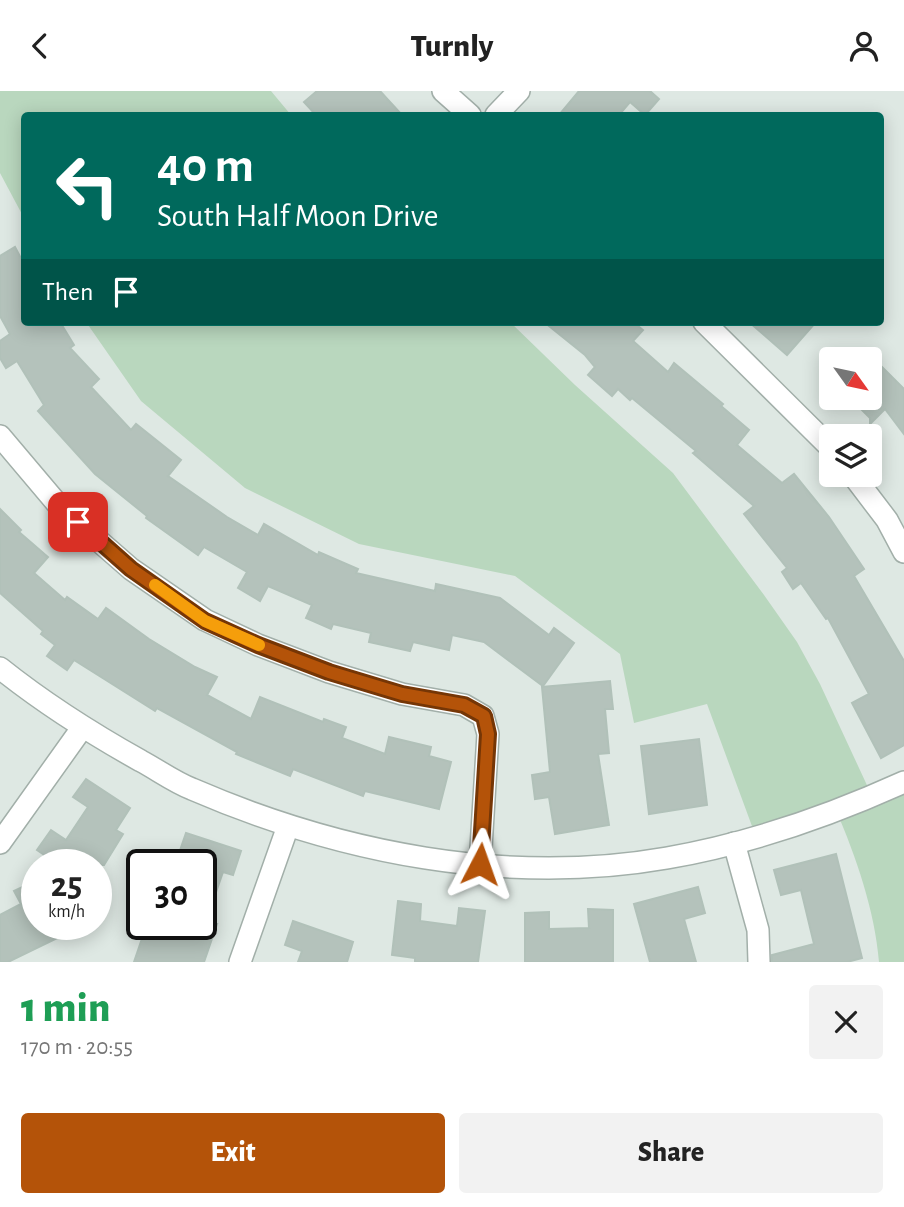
<!DOCTYPE html>
<html lang="en">
<head>
<meta charset="utf-8">
<style>
  body { margin:0; font-family:"Alegreya Sans",sans-serif; background:#f2f2f2; color:#222; height:100vh; display:flex; flex-direction:column; font-size:26px; white-space:nowrap }
  * { box-sizing:border-box; margin:0 }
  p { font-size:23px; color:#767676 }
  .icon { flex:none; width:38px; height:38px; fill:none; stroke:currentColor; stroke-width:2; stroke-linecap:round; stroke-linejoin:round }
  .map { position:relative; height:871px; overflow:hidden }
  .panel { display:flex; flex-direction:column; background:#fff; flex:1 }
  .panel>* { flex:none }
  .hud { position:absolute; left:21px; top:21px; width:863px; height:214px; border-radius:7px; box-shadow:0 4px 18px #0003; background:#00695c; color:#fff; overflow:hidden }
  .needle { width:46px; rotate:123deg }
  .tools { position:absolute; left:819px; top:256px; display:grid; gap:14px }
  .tools a { display:grid; place-items:center; width:63px; height:63px; border-radius:7px; background:#fff; box-shadow:0 4px 18px #0003; font-size:35px }
  .speed { position:absolute; left:21px; top:758px; display:flex; gap:14px; font-size:35px; font-weight:700; text-align:center }
  .speed>* { display:grid; place-content:center; width:91px; height:91px; border-radius:50%; background:#fff; box-shadow:0 4px 18px #0003; line-height:1 }
  .speed small { font-size:18px; font-weight:400 }
  .speed .limit { border:4px solid #111; border-radius:10px; background:#fff; color:#111 }
  .pin { position:absolute; display:grid; place-items:center; width:60px; height:60px; color:#fff; margin:-30px; border-radius:14px; box-shadow:0 4px 10px #0006 }
  .me { position:absolute; width:77px; margin:-38px; rotate:4deg; stroke-linejoin:round; filter:drop-shadow(0 0 5px #0008) }
  .turn { display:flex; align-items:center; gap:24px; height:147px; padding:0 21px; font-size:32px }
  .turn .icon { width:91px; height:91px; stroke-width:2.5 }
  .turn b { display:block; font-size:49px; line-height:60px }
  .then { display:flex; align-items:center; height:66px; padding:0 21px; background:#0003; gap:14px; font-size:26px }
  .round { display:grid; place-items:center; flex:none; width:74px; height:74px; border-radius:7px; background:#f2f2f2 }
  .head { display:flex; align-items:center; justify-content:space-between; height:119px; padding:0 21px }
  h1 { font-size:42px; font-weight:800; line-height:52px; color:#1e9e55 }
  .action { display:flex; gap:14px; margin-top:auto; padding:14px 21px }
  .action a { flex:1; height:80px; border-radius:7px; background:#b45309; color:#fff; font-size:28px; font-weight:800; line-height:80px; text-align:center }
  .action a+a { background:#f2f2f2; color:#222 }
  header { display:flex; justify-content:space-between; align-items:center; height:91px; padding:0 21px; background:#fff; font-size:32px; font-weight:800 }
  .map>svg:first-child { display:block }
</style>
</head>
<body>
<header><svg class="icon" aria-label="back" viewBox="0 0 24 24"><path d="M15 5l-7 7 7 7"/></svg>Turnly<svg class="icon" aria-label="person" viewBox="0 0 24 24"><circle cx="12" cy="8" r="4"/><path d="M4 21q1-7 8-7t8 7"/></svg></header>
<div class="map">
<svg width="904" height="871" viewBox="0 0 904 871">
  <rect width="100%" height="100%" fill="#dee8e3"/>
  <!-- green -->
  <g fill="#b9d7be">
    <path d="M 0,0 L 271,0 L 291,24 L 24,24 L 24,127 L 0,82 Z"/>
    <path d="M 86,231 L 510,231 L 575,294 L 673,382 L 764,504 L 797,551 L 820,593 L 872,705 L 904,691 L 904,871 L 879,871 C 875,820 856,766 836,719 L 756,746 L 707,613 L 634,632 L 620,563 L 515,485 L 359,453 L 245,397 L 141,310 Z"/>
  </g>
  <!-- building -->
  <g fill="#b4c2bb" stroke="#b1c1b9" stroke-width="2">
    <path d="M 317,0 L 380,0 L 402,24 L 316,24 L 304,11 Z"/>
    <path d="M 579,0 L 650,0 L 659,8 L 645,24 L 630,11 L 619,24 L 559,24 Z"/>
    <path d="M 15,156 L 24,173 L 24,231 L 60,231 L 74,254 L 70,257 L 99,288 L 91,296 L 131,339 L 136,333 L 181,369 L 168,385 L 227,426 L 258,444 L 264,433 L 318,464 L 319,461 L 358,478 L 356,482 L 435,500 L 436,493 L 500,507 L 549,544 L 554,537 L 574,552 L 543,595 L 484,551 L 452,544 L 449,559 L 413,551 L 410,560 L 369,551 L 371,542 L 333,533 L 331,538 L 306,527 L 312,514 L 268,495 L 260,510 L 238,497 L 247,481 L 204,456 L 198,464 L 146,427 L 147,425 L 95,383 L 38,320 L 44,314 L 17,270 L 6,277 L 0,267 L 0,250 L 10,243 L 0,225 L 0,165 Z"/>
    <path d="M 544,231 L 633,231 L 643,239 L 633,250 L 668,281 L 674,272 L 723,313 L 721,315 L 749,339 L 737,354 L 782,392 L 794,383 L 829,426 L 864,478 L 854,485 L 904,570 L 904,654 L 881,667 L 852,612 L 869,603 L 828,527 L 826,528 L 801,492 L 793,498 L 782,481 L 787,477 L 744,423 L 754,415 L 693,362 L 696,360 L 632,307 L 630,309 L 618,298 L 612,305 L 588,284 L 595,276 L 585,264 Z"/>
    <path d="M 749,231 L 816,231 L 787,264 Z"/>
    <path d="M 870,264 L 904,298 L 904,343 L 885,318 L 870,333 L 870,327 L 849,306 L 870,306 Z"/>
    <path d="M 0,418 L 21,439 L 19,441 L 48,466 L 34,482 L 65,509 L 67,506 L 98,528 L 106,517 L 149,548 L 195,576 L 217,586 L 207,604 L 251,628 L 260,606 L 323,631 L 324,628 L 346,636 L 342,647 L 385,663 L 389,646 L 431,656 L 429,665 L 451,671 L 439,718 L 365,700 L 363,705 L 293,678 L 290,685 L 236,663 L 237,661 L 157,617 L 155,620 L 74,569 L 67,579 L 47,565 L 55,554 L 41,543 L 43,540 L 0,502 Z"/>
    <path d="M 610,590 L 613,618 L 605,618 L 609,662 L 598,663 L 609,734 L 555,743 L 549,706 L 535,708 L 532,684 L 550,681 L 542,596 Z"/>
    <path d="M 699,648 L 707,714 L 649,723 L 641,655 Z"/>
    <path d="M 86,688 L 130,717 L 116,739 L 123,743 L 104,774 L 59,774 L 37,759 L 51,739 L 66,749 L 88,716 L 73,706 Z"/>
    <path d="M 186,742 L 241,760 L 233,784 L 223,781 L 205,833 L 217,833 L 204,871 L 134,871 L 147,833 L 201,833 L 201,774 L 175,774 Z"/>
    <path d="M 836,763 L 862,867 L 847,871 L 772,871 L 772,864 L 814,853 L 801,799 L 781,804 L 774,779 Z"/>
    <path d="M 37,789 L 37,833 L 86,833 L 8,871 L 0,871 L 0,824 L 21,813 L 14,800 Z"/>
    <path d="M 698,796 L 705,822 L 684,828 L 696,871 L 650,871 L 634,813 Z"/>
    <path d="M 398,810 L 421,813 L 420,830 L 457,835 L 459,817 L 485,820 L 478,871 L 415,871 L 415,867 L 392,864 Z"/>
    <path d="M 588,818 L 613,819 L 613,871 L 525,871 L 525,822 L 549,821 L 549,838 L 589,837 Z"/>
    <path d="M 293,830 L 353,851 L 347,871 L 298,871 L 302,860 L 285,854 Z"/>
  </g>
  <g fill="none" stroke-linecap="round" stroke-linejoin="round">
    <!-- minor casing -->
    <g stroke="#a2afa9" stroke-width="24">
      <g id="minor">
        <path d="M 443,0 L 470,24"/>
        <path d="M 496,24 L 519,0"/>
        <path d="M 704,231 L 831,357"/>
        <path d="M 0,345 L 60,416 L 131,478 L 205,529 L 258,554 L 329,581 L 402,603 L 464,614 L 483,625 L 488,643 L 480,773"/>
        <path d="M 852,383 L 887,429 L 904,461"/>
        <path d="M 0,577 C 45,613 91,642 141,670 C 158,679 174,691 192,698 C 340,762 507,795 667,767 C 748,753 829,725 904,691"/>
        <path d="M 0,752 L 82,637"/>
        <path d="M 734,752 L 758,839 L 759,871"/>
        <path d="M 240,871 L 288,735"/>
      </g>
    </g>
    <!-- minor -->
    <use href="#minor" stroke="#fff" stroke-width="21"/>
  </g>
  <g fill="none" stroke-linecap="round" stroke-linejoin="round">
    <!-- route casing -->
    <g stroke="#753606" stroke-width="18">
      <path id="route" d="M 78,431 L 131,478 L 205,530 L 258,554 L 329,581 L 402,603 L 464,614 L 484,625 L 488,643 L 480,773"/>
    </g>
    <!-- route -->
    <use href="#route" stroke="#b45309" stroke-width="12"/>
    <!-- slow -->
    <path stroke="#f59e0b" stroke-width="12" d="M 155,494 L 205,530 L 259,554"/>
  </g>
</svg>
<div class="tools">
<a><svg class="needle" viewBox="-14 -14 28 28"><path d="M0-13l5 13h-10z" fill="#e53935"/><path d="M0 13l5-13h-10z" fill="#767676"/></svg></a>
<a><svg class="icon" aria-label="layers" viewBox="0 0 24 24"><path d="M12 4l9 5-9 5-9-5zM3 14l9 5 9-5"/></svg></a>
</div>
<div class="speed"><div>25<small>km/h</small></div><div class="limit">30</div></div>
<div class="pin" style="left:78px;top:431px;background:#d93025"><svg class="icon" aria-label="arrive" viewBox="0 0 24 24"><path d="M6 21V4h12l-3 4 3 4H6"/></svg></div>
<svg class="me" style="left:480px;top:773px" viewBox="-20 -20 40 40"><path d="M0-17L14 15 0 8-14 15z" fill="#b45309" stroke="#fff" stroke-width="4"/></svg>
<div class="hud">
<div class="turn"><svg class="icon" aria-label="left" viewBox="0 0 24 24"><path d="M17 20v-9H6M10 6l-5 5 5 5"/></svg><div><b>40 m</b>South Half Moon Drive</div></div>
<div class="then">Then<svg class="icon" aria-label="arrive" viewBox="0 0 24 24"><path d="M6 21V4h12l-3 4 3 4H6"/></svg></div>
</div>
</div>
<section class="panel">
<div class="head"><div><h1>1 min</h1><p>170 m · 20:55</p></div><a class="round"><svg class="icon" aria-label="close" viewBox="0 0 24 24"><path d="M6 6l12 12M18 6L6 18"/></svg></a></div>
<div class="action"><a>Exit</a><a>Share</a></div>
</section>
</body>
</html>
